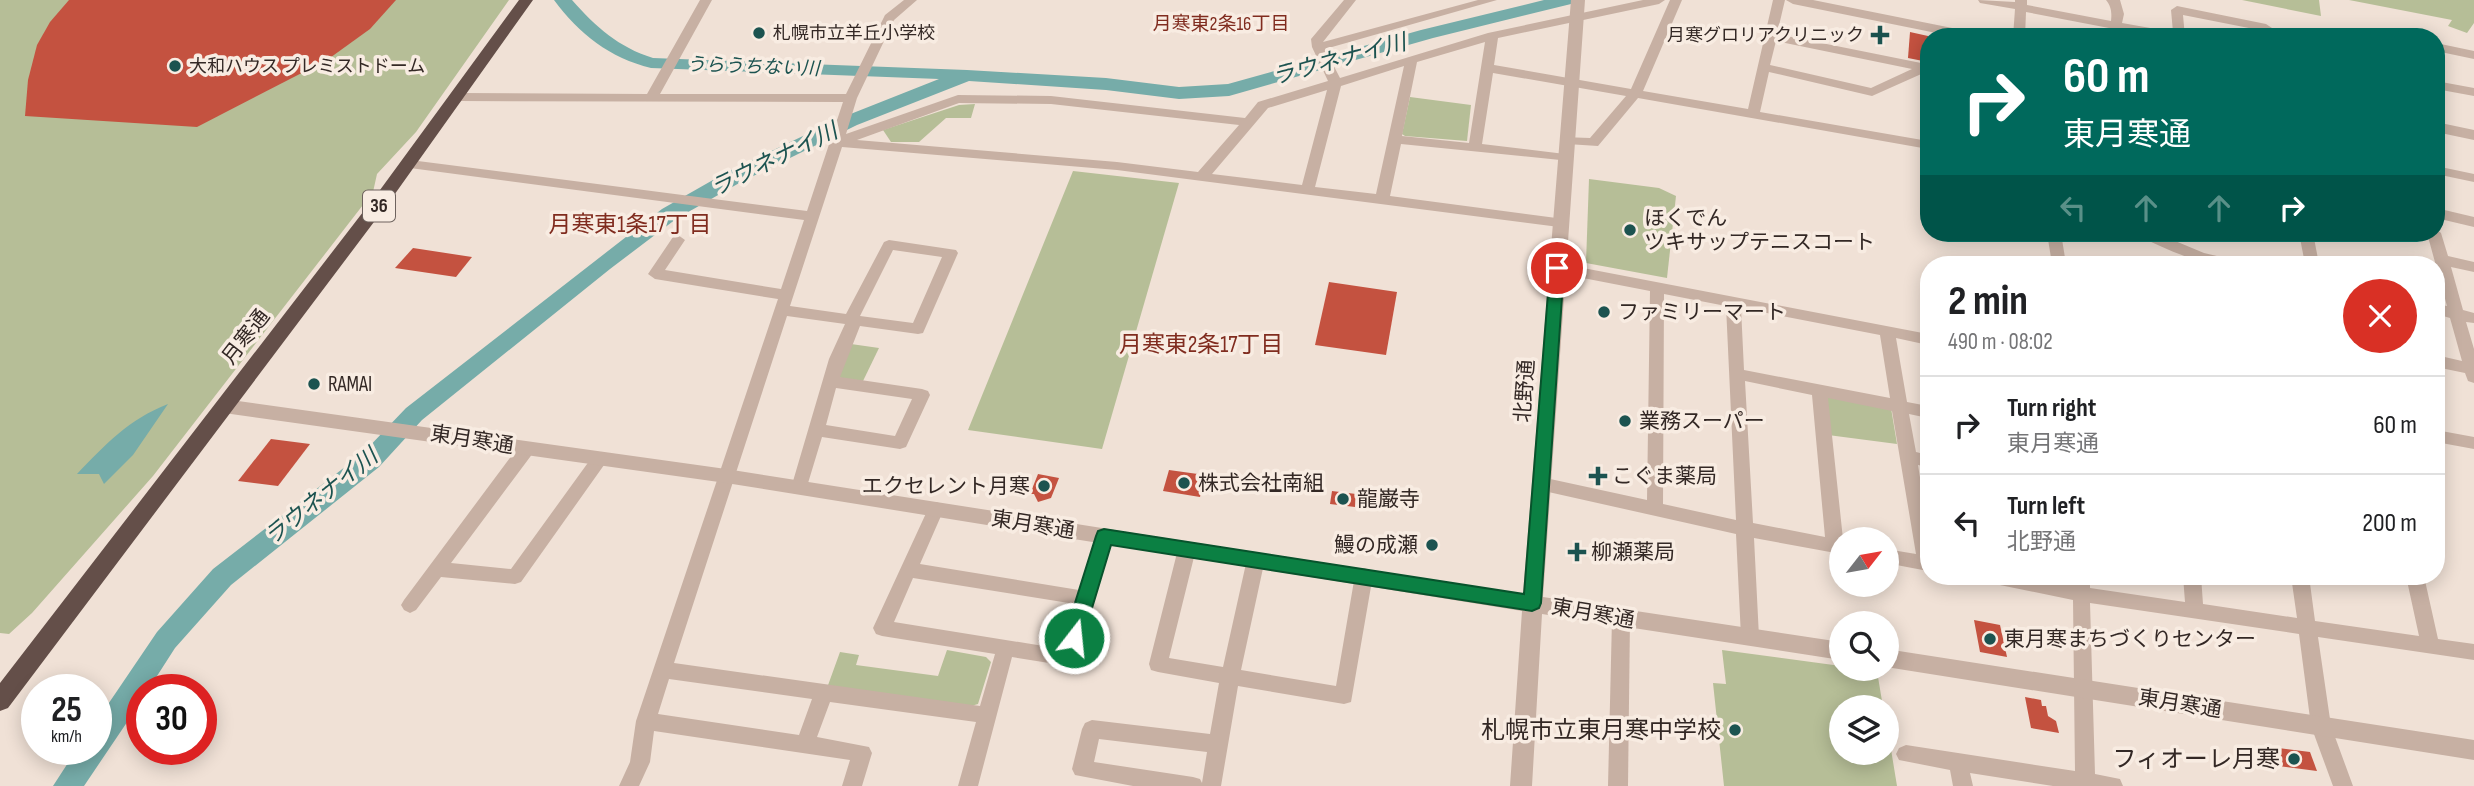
<!DOCTYPE html>
<html lang="en">
<head>
<meta charset="utf-8">
<style>
  body { margin:0; font-family:"Sofia Sans Condensed","Noto Sans JP",sans-serif; background:#f6f6f6; color:#202124; height:100vh; display:flex; flex-direction:column; font-size:26px; white-space:nowrap }
  * { box-sizing:border-box; margin:0 }
  p { font-size:23px; color:#757577 }
  .icon { flex:none; width:38px; height:38px; fill:none; stroke:currentColor; stroke-width:2; stroke-linecap:round; stroke-linejoin:round }
  .map { position:relative; flex:1; overflow:hidden }
  .side { position:absolute; left:1920px; top:256px; width:525px; height:329px; display:flex; flex-direction:column; background:#fff; border-radius:28px; box-shadow:0 4px 18px #0003 }
  .side>* { flex:none }
  .guide { position:absolute; left:1920px; top:28px; width:525px; height:214px; border-radius:28px; box-shadow:0 4px 18px #0003; background:#00695c; color:#fff; overflow:hidden }
  .needle { width:46px; rotate:59deg }
  .fabs { position:absolute; left:1829px; top:527px; display:grid; gap:14px }
  .fabs a { display:grid; place-items:center; width:70px; height:70px; border-radius:50%; background:#fff; box-shadow:0 4px 18px #0003; font-size:35px }
  .speed { position:absolute; left:21px; top:674px; display:flex; gap:14px; font-size:35px; font-weight:700; text-align:center }
  .speed>* { display:grid; place-content:center; width:91px; height:91px; border-radius:50%; background:#fff; box-shadow:0 4px 18px #0003; line-height:1 }
  .speed small { font-size:18px; font-weight:400 }
  .speed .limit { border:10px solid #d22; background:#fff; color:#111 }
  .pin { position:absolute; display:grid; place-items:center; width:60px; height:60px; color:#fff; margin:-30px; border:4px solid #fff; border-radius:50%; box-shadow:0 2px 7px #0007 }
  .me { position:absolute; width:77px; margin:-38px; rotate:16deg; stroke-linejoin:round; filter:drop-shadow(0 0 5px #0008) }
  .turn { display:flex; align-items:center; gap:24px; height:147px; padding:0 28px; font-size:32px }
  .turn .icon { width:91px; height:91px; stroke-width:2.5 }
  .turn b { display:block; font-size:49px; line-height:60px }
  .lanes { display:flex; align-items:center; height:66px; padding:0 28px; background:#0003; justify-content:center; gap:35px; direction:ltr }
  .lanes .off { opacity:.35 }
  .round { display:grid; place-items:center; flex:none; width:74px; height:74px; border-radius:37px; background:#f6f6f6 }
  .summary { display:flex; align-items:center; justify-content:space-between; height:119px; padding:0 28px }
  h1 { font-size:42px; font-weight:700; line-height:52px }
  ul { padding:0; list-style:none }
  li { display:flex; align-items:center; gap:21px; height:98px; padding:0 28px; border-top:2px solid #e0e0e0 }
  li div { flex:1 }
  li b { display:block; font-size:26px }
  li em { font-style:normal }
  .map>svg:first-child { display:block }
</style>
</head>
<body>
<div class="map">
<svg width="2474" height="786" viewBox="0 0 2474 786">
  <rect width="100%" height="100%" fill="#f0e1d6"/>
  <!-- green -->
  <g fill="#b6be97">
    <path d="M 0,0 L 509,0 L 416,132 L 377,174 L 373,192 L 153,476 L 32,613 L 9,634 L 0,633 Z"/>
    <path d="M 2242,0 L 2319,0 L 2321,16 Z"/>
    <path d="M 2349,0 L 2474,0 L 2474,23 L 2467,33 L 2448,26 L 2452,20 Z"/>
    <path d="M 1410,97 L 1471,105 L 1467,141 L 1405,136 L 1402,134 Z"/>
    <path d="M 975,104 L 971,118 L 946,118 L 919,142 L 891,142 L 883,130 L 959,105 Z"/>
    <path d="M 1073,171 L 1179,183 L 1102,449 L 968,430 Z"/>
    <path d="M 1589,179 L 1659,188 L 1676,196 L 1667,278 L 1586,263 Z"/>
    <path d="M 851,344 L 879,348 L 863,381 L 841,379 L 839,375 Z"/>
    <path d="M 1827,393 L 1891,408 L 1897,444 L 1828,435 Z"/>
    <path d="M 947,650 L 986,657 L 991,662 L 978,704 L 971,706 L 827,688 L 840,652 L 859,655 L 856,665 L 938,676 Z"/>
    <path d="M 1722,650 L 1841,666 L 1841,668 L 1877,671 L 1883,707 L 1841,707 L 1841,752 L 1886,752 L 1887,725 L 1897,786 L 1724,786 L 1713,683 L 1726,684 Z"/>
  </g>
  <!-- water -->
  <path fill="#76aca9" d="M 168,404 L 133,455 L 104,484 L 99,474 L 77,474 C 105,445 129,419 168,404 Z"/>
  <g fill="none" stroke-linecap="round" stroke-linejoin="round">
    <!-- river -->
    <path fill="#76aca9" fill-rule="evenodd" d="M 554,0 L 572,0 C 596,27 618,47 653,58 L 967,70 L 1106,78 L 1179,87 L 1228,84 L 1421,30 L 1544,0 L 1574,0 L 1571,4 L 1433,38 L 1229,96 L 1179,99 L 1106,90 L 969,81 L 857,125 L 741,182 L 676,219 L 610,269 L 422,420 L 379,467 L 231,585 L 175,648 L 148,690 L 142,690 L 142,700 L 84,786 L 53,786 L 77,749 L 96,749 L 96,722 L 157,632 L 213,569 L 363,453 L 406,408 L 662,209 L 727,172 L 843,117 L 939,79 L 651,68 C 610,58 579,34 554,0 Z"/>
  </g>
  <!-- building -->
  <g fill="#c45240">
    <path d="M 69,0 L 396,0 L 370,29 L 327,60 L 197,127 L 25,116 L 28,80 L 37,45 L 50,22 Z"/>
    <path d="M 1910,32 L 1928,36 L 1928,62 L 1908,58 Z"/>
    <path d="M 413,248 L 472,257 L 456,277 L 395,268 Z"/>
    <path d="M 1329,282 L 1397,292 L 1386,355 L 1315,345 Z"/>
    <path d="M 271,439 L 310,444 L 278,486 L 238,481 Z"/>
    <path d="M 1169,470 L 1205,475 L 1200,497 L 1163,491 Z"/>
    <path d="M 1038,474 L 1059,478 L 1051,498 L 1038,502 L 1034,494 L 1030,494 Z"/>
    <path d="M 1332,491 L 1356,494 L 1355,507 L 1330,504 Z"/>
    <path d="M 1974,620 L 2000,625 L 2007,657 L 1980,652 Z"/>
    <path d="M 2025,697 L 2041,700 L 2042,706 L 2046,706 L 2048,716 L 2056,721 L 2059,733 L 2031,728 Z"/>
    <path d="M 2271,747 L 2310,752 L 2317,771 L 2278,766 Z"/>
  </g>
  <g fill="none" stroke-linecap="round" stroke-linejoin="round">
    <!-- minor -->
    <g fill="#c7b0a3" fill-rule="evenodd">
      <path d="M 700,0 L 712,0 L 660,94 L 846,94 L 885,15 L 904,0 L 917,0 L 894,20 L 857,98 L 846,134 L 958,95 L 1051,96 L 1245,118 L 1258,102 L 1328,81 L 1312,47 L 1311,39 L 1344,0 L 1356,0 L 1323,42 L 1478,0 L 1497,0 L 1325,49 L 1340,78 L 1488,33 L 1643,0 L 1665,0 L 1659,4 L 1498,38 L 1494,65 L 1631,89 L 1670,0 L 1682,0 L 1643,91 L 1748,109 L 1773,0 L 1785,0 L 1777,34 L 1926,64 L 1928,65 L 1928,71 L 1872,96 L 1769,72 L 1760,112 L 1928,141 L 1928,149 L 1638,98 L 1598,146 L 1567,144 L 1560,140 L 1562,137 L 1590,138 L 1626,96 L 1493,73 L 1482,144 L 1565,154 L 1572,158 L 1570,161 L 1401,144 L 1390,196 L 1564,219 L 1566,222 L 1564,225 L 1559,227 L 1117,170 L 842,147 L 790,306 L 846,314 L 884,242 L 889,240 L 956,250 L 958,253 L 923,333 L 918,334 L 860,326 L 840,377 L 922,389 L 928,391 L 930,395 L 906,447 L 900,449 L 822,437 L 805,493 L 793,493 L 791,488 L 829,359 L 845,324 L 787,316 L 674,663 L 980,706 L 995,654 L 882,636 L 876,634 L 873,628 L 928,509 L 930,504 L 936,502 L 942,504 L 944,509 L 920,564 L 1079,590 L 1098,531 L 1104,529 L 1110,531 L 1113,536 L 1077,658 L 1075,664 L 1068,666 L 1012,657 L 978,786 L 958,786 L 976,722 L 830,702 L 817,737 L 869,747 L 872,753 L 862,786 L 842,786 L 850,760 L 654,731 L 650,762 L 639,786 L 619,786 L 630,762 L 636,721 L 778,299 L 655,279 L 648,274 L 673,237 L 678,235 L 685,240 L 665,270 L 781,289 L 804,220 L 410,168 L 403,164 L 410,160 L 807,211 L 843,102 L 460,101 L 454,97 L 460,93 L 647,94 ZM 1776,41 L 1912,69 L 1871,88 L 1770,65 ZM 1485,42 L 1469,143 L 1402,136 L 1417,62 ZM 1404,66 L 1376,194 L 1315,187 L 1341,86 ZM 1327,90 L 1302,185 L 1212,174 L 1268,108 ZM 959,103 L 1051,104 L 1239,125 L 1198,172 L 1117,162 L 857,140 ZM 893,250 L 942,257 L 913,323 L 860,316 ZM 836,388 L 912,399 L 895,436 L 826,425 ZM 913,578 L 1075,604 L 1062,649 L 894,622 ZM 669,679 L 812,699 L 799,735 L 658,714 Z"/>
      <path d="M 1978,0 L 2015,2 L 2015,0 L 2027,0 L 2027,5 L 2111,21 C 2112,12 2111,6 2106,0 L 2120,0 L 2124,14 L 2122,23 L 2173,32 L 2171,10 L 2177,6 L 2266,24 L 2272,28 L 2266,37 L 2254,37 L 2259,30 L 2183,15 L 2185,37 L 2158,37 L 2121,30 L 2118,37 L 2110,37 L 2108,34 L 2109,28 L 2026,12 L 2025,37 L 2013,37 L 2015,9 L 1980,3 Z"/>
      <path d="M 2379,33 L 2387,34 L 2389,37 L 2373,37 Z"/>
      <path d="M 2436,43 L 2474,51 L 2474,59 L 2436,51 Z"/>
      <path d="M 2436,81 L 2474,88 L 2474,96 L 2436,89 Z"/>
      <path d="M 2436,166 L 2474,174 L 2474,182 L 2436,174 Z"/>
      <path d="M 2436,208 L 2474,217 L 2474,227 L 2436,218 Z"/>
      <path d="M 2436,229 L 2441,233 L 2448,256 L 2474,262 L 2474,272 L 2451,267 L 2463,310 L 2474,313 L 2474,323 L 2466,322 L 2474,349 L 2474,383 L 2468,381 L 2465,373 L 2436,367 L 2436,355 L 2462,361 L 2450,318 L 2436,314 L 2436,304 L 2447,306 L 2427,233 L 2436,233 Z"/>
      <path d="M 2047,233 L 2061,233 L 2066,264 L 2052,264 Z"/>
      <path d="M 2136,233 L 2156,233 L 2204,253 L 2234,260 L 2236,264 C 2198,266 2172,251 2138,236 Z"/>
      <path d="M 2299,233 L 2313,233 L 2319,264 L 2305,264 Z"/>
      <path d="M 1557,263 L 1928,334 L 1928,345 L 1896,338 L 1907,402 L 1928,406 L 1928,418 L 1909,414 L 1916,452 L 1928,455 L 1928,467 L 1918,465 L 1928,527 L 1928,571 L 1886,563 L 1886,549 L 1916,554 L 1892,411 L 1828,398 L 1843,539 L 1841,554 L 1754,538 L 1759,637 L 1756,643 L 1750,645 L 1744,643 L 1741,637 L 1736,534 L 1535,489 L 1533,484 L 1535,479 L 1541,477 L 1647,500 L 1650,291 L 1552,272 L 1550,268 L 1552,264 ZM 1664,294 L 1726,306 L 1736,520 L 1663,504 ZM 1741,308 L 1880,335 L 1890,398 L 1744,370 ZM 1745,381 L 1812,395 L 1825,537 L 1753,523 Z"/>
      <path d="M 2436,430 L 2474,437 L 2474,449 L 2436,442 Z"/>
      <path d="M 527,442 L 533,443 L 535,448 L 533,453 L 451,563 L 511,569 L 595,453 L 607,453 L 609,458 L 521,582 L 515,584 L 441,577 L 416,610 L 410,613 L 404,610 L 401,605 L 404,600 L 521,443 Z"/>
      <path d="M 1187,542 L 1193,544 L 1196,549 L 1169,658 L 1223,667 L 1247,559 L 1250,554 L 1256,552 L 1262,554 L 1265,559 L 1241,670 L 1336,686 L 1355,575 L 1358,570 L 1364,568 L 1370,570 L 1373,575 L 1351,702 L 1344,704 L 1238,686 L 1221,786 L 1133,786 L 1075,775 L 1072,769 L 1082,729 L 1085,723 L 1092,720 L 1210,734 L 1219,683 L 1158,672 L 1151,670 L 1149,664 L 1178,549 L 1181,544 ZM 1099,739 L 1207,752 L 1202,783 L 1200,779 L 1193,777 L 1094,762 Z"/>
      <path d="M 1981,576 L 2027,576 L 2072,585 L 2072,576 L 2090,576 L 2090,588 L 2185,602 L 2183,576 L 2201,576 L 2203,604 L 2297,618 L 2291,576 L 2309,576 L 2315,621 L 2419,636 L 2406,576 L 2424,576 L 2438,639 L 2474,644 L 2474,660 L 2318,637 L 2331,726 L 2353,786 L 2333,786 L 2311,726 L 2299,634 L 2090,603 L 2095,774 L 2120,779 L 2123,786 L 2053,786 L 1970,773 L 1973,786 L 1953,786 L 1950,770 L 1899,760 L 1896,754 L 1899,748 L 1906,745 L 2075,771 L 2073,600 L 1990,583 L 1984,581 Z"/>
      <path d="M 1621,611 L 1627,614 L 1630,619 L 1628,786 L 1608,786 L 1612,619 L 1615,614 Z"/>
    </g>
    <!-- tertiary -->
    <g fill="#c7b0a3" fill-rule="evenodd">
      <path d="M 1571,0 L 1585,0 L 1543,597 L 1841,642 L 1841,660 L 1542,614 L 1532,786 L 1510,786 L 1522,611 L 726,483 L 224,413 L 218,411 L 215,406 L 218,401 L 224,399 L 726,469 L 1523,594 Z"/>
      <path d="M 1786,0 L 1813,0 L 1977,33 L 1984,37 L 1956,37 L 1793,4 Z"/>
      <path d="M 2436,122 L 2474,130 L 2474,140 L 2436,132 Z"/>
      <path d="M 1886,649 L 2474,740 L 2474,760 L 1886,667 Z"/>
    </g>
    <!-- trunk -->
    <path fill="#644f49" fill-rule="evenodd" d="M 519,0 L 533,0 L 392,198 L 8,708 L 0,711 L 0,683 L 380,190 Z"/>
  </g>
  <!-- route -->
  <path fill="#0b8043" stroke="#07532c" stroke-width="2" d="M 1557,263 L 1564,268 L 1541,603 L 1539,608 L 1532,611 L 1111,545 L 1083,638 L 1080,644 L 1074,646 L 1067,644 L 1064,638 L 1096,536 L 1098,531 L 1104,529 L 1524,594 L 1550,268 Z"/>
  <!-- markers -->
  <g fill="#1c5350" stroke="#f8ece2" stroke-width="2.5">
    <circle cx="759" cy="33" r="7"/>
    <path d="M1876.5 24.5h7v7h7v7h-7v7h-7v-7h-7v-7h7z"/>
    <circle cx="175" cy="66" r="7"/>
    <circle cx="1630" cy="230" r="7"/>
    <circle cx="1604" cy="312" r="7"/>
    <circle cx="314" cy="384" r="7"/>
    <circle cx="1625" cy="421" r="7"/>
    <path d="M1594.5 465.5h7v7h7v7h-7v7h-7v-7h-7v-7h7z"/>
    <circle cx="1184" cy="483" r="7"/>
    <circle cx="1044" cy="486" r="7"/>
    <circle cx="1343" cy="499" r="7"/>
    <circle cx="1432" cy="545" r="7"/>
    <path d="M1573.5 541.5h7v7h7v7h-7v7h-7v-7h-7v-7h7z"/>
    <circle cx="1990" cy="639" r="7"/>
    <circle cx="1735" cy="730" r="7"/>
    <circle cx="2294" cy="759" r="7"/>
  </g>
  <g text-anchor="middle" dominant-baseline="central" stroke-width="7" stroke-linejoin="round" paint-order="stroke">
    <!-- far-poi labels -->
    <g font-size="18" fill="#332825" stroke="#f8ece2" text-anchor="start">
      <text x="773" y="33">札幌市立羊丘小学校</text>
      <text x="1864" y="35" text-anchor="end">月寒グロリアクリニック</text>
      <text x="189" y="66">大和ハウス プレミストドーム</text>
    </g>
    <!-- far-neighbourhood labels -->
    <g font-size="19" fill="#802c1f" stroke="#f8ece2">
      <text x="1221" y="24">月寒東2条16丁目</text>
    </g>
    <!-- far-water labels -->
    <g font-size="19" font-style="italic" fill="#1c5350" stroke="#f8ece2">
      <text transform="translate(753 67) rotate(2)">うらうちない川</text>
    </g>
    <!-- shield labels -->
    <rect fill="#f8ece2" stroke="#6e635e" stroke-width="2" x="363" y="190.5" width="32" height="31" rx="5"/>
    <g font-size="19" font-weight="bold" fill="#332825">
      <text x="379" y="206">36</text>
    </g>
    <!-- poi labels -->
    <g font-size="21" fill="#332825" stroke="#f8ece2" text-anchor="start">
      <text x="1644" y="218">ほくでん<tspan x="1644" dy="24">ツキサップテニスコート</tspan></text>
      <text x="1618" y="312">ファミリーマート</text>
      <text x="328" y="384">RAMAI</text>
      <text x="1639" y="421">業務スーパー</text>
      <text x="1612" y="476">こぐま薬局</text>
      <text x="1198" y="483">株式会社南組</text>
      <text x="1030" y="486" text-anchor="end">エクセレント月寒</text>
      <text x="1357" y="499">龍巌寺</text>
      <text x="1418" y="545" text-anchor="end">鰻の成瀬</text>
      <text x="1591" y="552">柳瀬薬局</text>
      <text x="2004" y="639">東月寒まちづくりセンター</text>
    </g>
    <!-- street labels -->
    <g font-size="21" fill="#332825" stroke="#f8ece2">
      <text transform="translate(246 337) rotate(-52)">月寒通</text>
      <text transform="translate(1525 391) rotate(-86)">北野通</text>
      <text transform="translate(472 440) rotate(9)">東月寒通</text>
      <text transform="translate(1033 525) rotate(9)">東月寒通</text>
      <text transform="translate(1593 614) rotate(10)">東月寒通</text>
      <text transform="translate(2180 704) rotate(9)">東月寒通</text>
    </g>
    <!-- water labels -->
    <g font-size="23" font-style="italic" fill="#1c5350" stroke="#f8ece2">
      <text transform="translate(1339 60) rotate(-15)">ラウネナイ川</text>
      <text transform="translate(774 160) rotate(-26)">ラウネナイ川</text>
      <text transform="translate(321 497) rotate(-39)">ラウネナイ川</text>
    </g>
    <!-- neighbourhood labels -->
    <g font-size="23" fill="#802c1f" stroke="#f8ece2">
      <text x="630" y="225">月寒東1条17丁目</text>
      <text x="1201" y="345">月寒東2条17丁目</text>
    </g>
    <!-- near-poi labels -->
    <g font-size="24" fill="#332825" stroke="#f8ece2" text-anchor="end">
      <text x="1721" y="730">札幌市立東月寒中学校</text>
      <text x="2280" y="759">フィオーレ月寒</text>
    </g>
  </g>
</svg>
<div class="fabs">
<a><svg class="needle" viewBox="-14 -14 28 28"><path d="M0-13l5 13h-10z" fill="#e53935"/><path d="M0 13l5-13h-10z" fill="#757577"/></svg></a>
<a><svg class="icon" aria-label="search" viewBox="0 0 24 24"><circle cx="10" cy="10" r="6"/><path d="M15 15l6 6"/></svg></a>
<a><svg class="icon" aria-label="layers" viewBox="0 0 24 24"><path d="M12 4l9 5-9 5-9-5zM3 14l9 5 9-5"/></svg></a>
</div>
<div class="speed"><div>25<small>km/h</small></div><div class="limit">30</div></div>
<div class="pin" style="left:1557px;top:268px;background:#d93025"><svg class="icon" aria-label="arrive" viewBox="0 0 24 24"><path d="M6 21V4h12l-3 4 3 4H6"/></svg></div>
<svg class="me" style="left:1074px;top:638px" viewBox="-20 -20 40 40"><circle r="17" fill="#0b8043" stroke="#fff" stroke-width="3"/><path d="M0-11L8 9 0 5-8 9z" fill="#fff"/></svg>
<div class="guide">
<div class="turn"><svg class="icon" aria-label="right" viewBox="0 0 24 24"><path d="M7 20v-9h11M14 6l5 5-5 5"/></svg><div><b>60 m</b>東月寒通</div></div>
<div class="lanes"><svg class="icon off" aria-label="left" viewBox="0 0 24 24"><path d="M17 20v-9H6M10 6l-5 5 5 5"/></svg><svg class="icon off" aria-label="ahead" viewBox="0 0 24 24"><path d="M12 20V5M6 11l6-6 6 6"/></svg><svg class="icon off" aria-label="ahead" viewBox="0 0 24 24"><path d="M12 20V5M6 11l6-6 6 6"/></svg><svg class="icon" aria-label="right" viewBox="0 0 24 24"><path d="M7 20v-9h11M14 6l5 5-5 5"/></svg></div>
</div>
<section class="side">
<div class="summary"><div><h1>2 min</h1><p>490 m · 08:02</p></div><a class="round" style="background:#d93025;color:#fff"><svg class="icon" aria-label="close" viewBox="0 0 24 24"><path d="M6 6l12 12M18 6L6 18"/></svg></a></div>
<ul>
<li><svg class="icon" aria-label="right" viewBox="0 0 24 24"><path d="M7 20v-9h11M14 6l5 5-5 5"/></svg><div><b>Turn right</b><p>東月寒通</p></div><em>60 m</em></li>
<li><svg class="icon" aria-label="left" viewBox="0 0 24 24"><path d="M17 20v-9H6M10 6l-5 5 5 5"/></svg><div><b>Turn left</b><p>北野通</p></div><em>200 m</em></li>
</ul>
</section>
</div>
</body>
</html>
